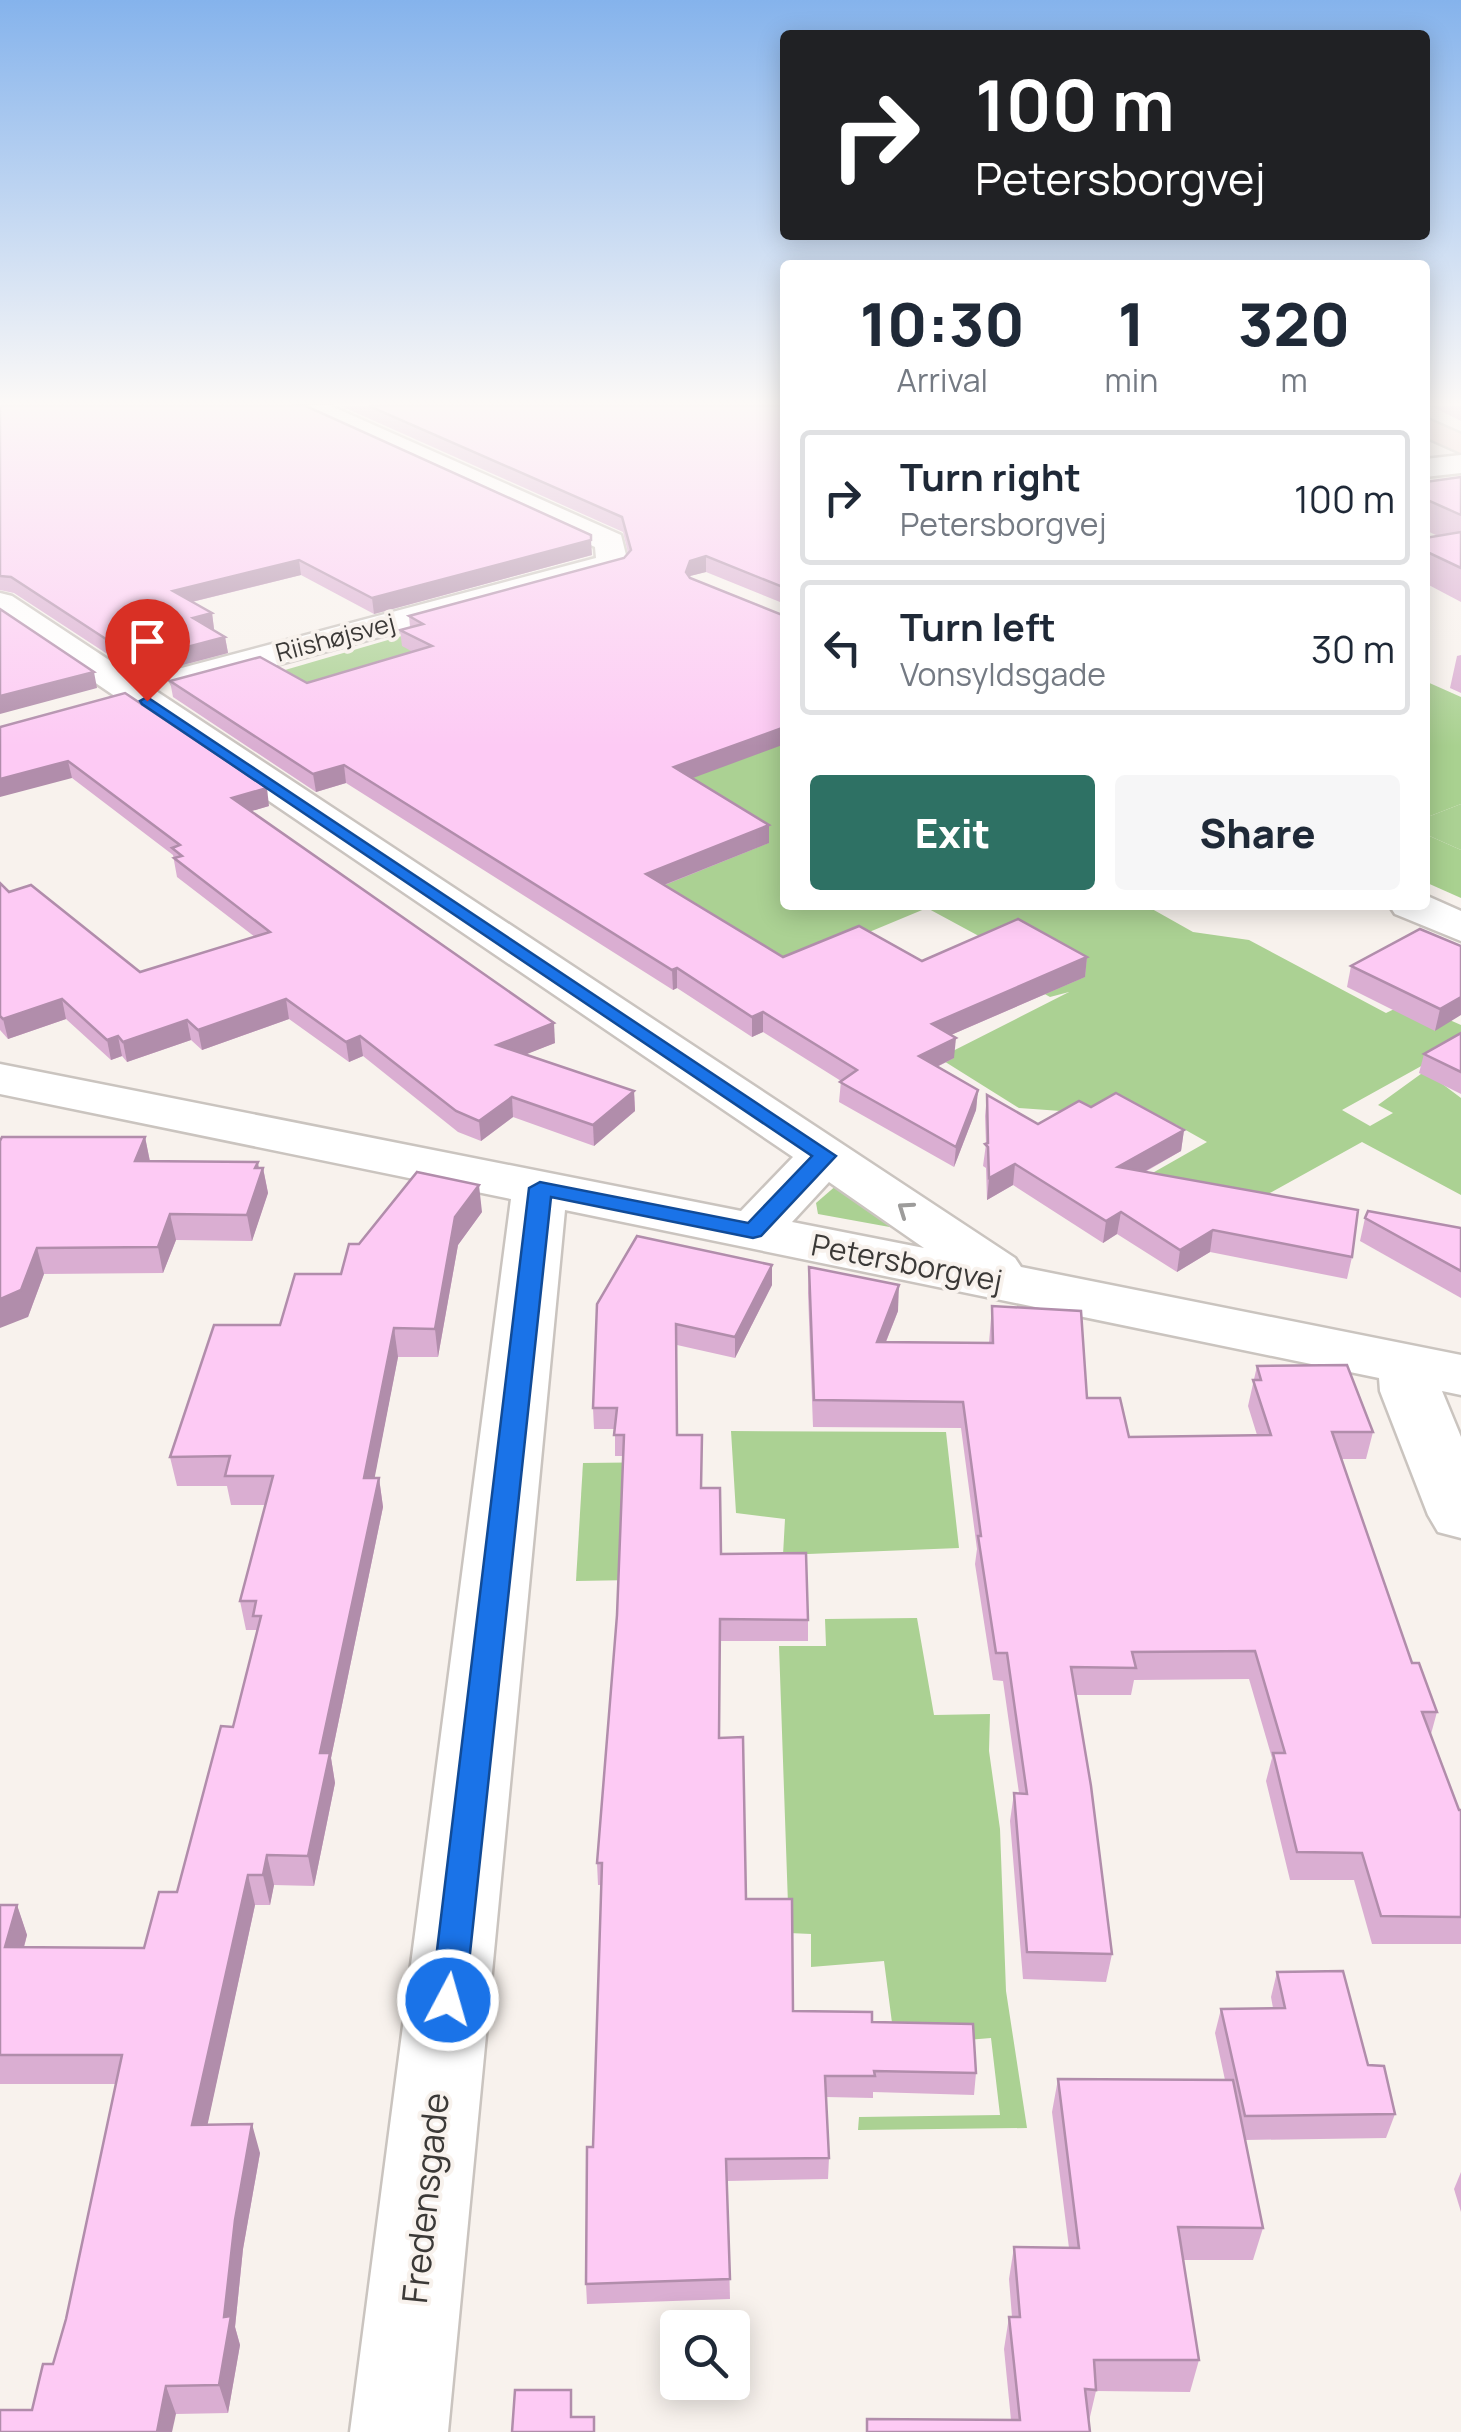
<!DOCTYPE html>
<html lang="en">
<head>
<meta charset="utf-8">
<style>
  body { margin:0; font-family:Manrope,sans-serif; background:#f6f6f7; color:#1f2937; height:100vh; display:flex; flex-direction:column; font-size:38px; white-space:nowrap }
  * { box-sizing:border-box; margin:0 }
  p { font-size:32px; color:#747a83 }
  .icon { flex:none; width:55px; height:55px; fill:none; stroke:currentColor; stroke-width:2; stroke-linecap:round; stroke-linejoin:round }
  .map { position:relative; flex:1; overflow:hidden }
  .drawer { position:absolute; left:780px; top:260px; width:650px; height:650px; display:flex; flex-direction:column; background:#fff; border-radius:10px; box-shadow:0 5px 25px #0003 }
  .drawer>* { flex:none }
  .top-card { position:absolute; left:780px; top:30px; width:650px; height:210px; border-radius:10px; box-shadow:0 5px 25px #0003; background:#202124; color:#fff; overflow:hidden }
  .controls { position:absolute; left:660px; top:2310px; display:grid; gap:20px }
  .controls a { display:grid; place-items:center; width:90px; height:90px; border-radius:10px; background:#fff; box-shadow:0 5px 25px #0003; font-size:50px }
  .pin { position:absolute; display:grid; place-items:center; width:85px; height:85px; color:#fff; margin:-102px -42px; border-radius:50% 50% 50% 0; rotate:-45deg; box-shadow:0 0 10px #0007 }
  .pin .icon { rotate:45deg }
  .me { position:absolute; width:110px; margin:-55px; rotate:6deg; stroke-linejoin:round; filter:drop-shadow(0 0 8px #0008) }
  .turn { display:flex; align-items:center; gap:35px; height:210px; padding:0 30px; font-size:45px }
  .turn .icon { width:130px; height:130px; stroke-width:2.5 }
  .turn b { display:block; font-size:70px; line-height:85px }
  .eta { display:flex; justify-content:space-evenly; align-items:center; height:170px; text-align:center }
  .eta b { font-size:60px; font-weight:800; line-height:70px }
  .primary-button { display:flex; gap:20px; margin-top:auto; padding:20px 30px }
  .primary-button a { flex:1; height:115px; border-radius:10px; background:#2e7164; color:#fff; font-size:40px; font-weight:800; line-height:115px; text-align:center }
  .primary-button a+a { background:#f6f6f7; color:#1f2937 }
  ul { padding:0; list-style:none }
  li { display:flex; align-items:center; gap:30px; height:135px; margin:0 20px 15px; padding:0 10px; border:5px solid #e0e1e3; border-radius:10px }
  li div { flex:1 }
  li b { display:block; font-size:38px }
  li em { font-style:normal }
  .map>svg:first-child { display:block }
</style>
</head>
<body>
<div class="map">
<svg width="1461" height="2432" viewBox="0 0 1461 2432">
  <rect width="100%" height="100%" fill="#f8f2ed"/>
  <!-- green -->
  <g fill="#abd193">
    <path d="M 412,633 L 429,658 L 328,695 L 285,670 Z"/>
    <path d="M 551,706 L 785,723 L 785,905 L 1145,905 L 1193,932 L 1249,940 L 1386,1013 L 1409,1002 L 1461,1025 L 1461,1044 L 1342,1110 L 1370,1126 L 1393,1113 L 1378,1105 L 1425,1071 L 1461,1098 L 1461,1195 L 1362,1142 L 1250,1204 L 1149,1175 L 1207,1142 L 1175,1124 L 1131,1116 L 1019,1108 L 939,1058 L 1069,992 L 1050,997 L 1022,981 L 1001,948 L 927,908 L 773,972 L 650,885 Z"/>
    <path d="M 1461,804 L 1461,850 L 1425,834 L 1425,818 Z"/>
    <path d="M 838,1184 L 906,1230 L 818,1214 L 816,1203 Z"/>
    <path d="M 731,1431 L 946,1432 L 959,1548 L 783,1555 L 785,1519 L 736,1513 Z"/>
    <path d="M 672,1462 L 634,1580 L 576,1581 L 583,1463 Z"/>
    <path d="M 917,1618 L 934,1715 L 990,1714 L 989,1751 L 1000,1829 L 1006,1991 L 1027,2128 L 858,2130 L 859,2117 L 1000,2115 L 991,2038 L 895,2046 L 884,1961 L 811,1967 L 811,1934 L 789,1933 L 779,1646 L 826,1646 L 825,1619 Z"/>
  </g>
  <!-- forest -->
  <g fill="#a9d190">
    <path d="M 1425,681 L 1461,697 L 1461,804 L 1425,818 Z"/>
    <path d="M 1425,834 L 1461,850 L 1461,898 L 1425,882 Z"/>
  </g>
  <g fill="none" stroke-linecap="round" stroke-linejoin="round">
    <!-- street casing -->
    <g stroke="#cac4bf" stroke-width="5">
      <g id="street">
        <path d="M 296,406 L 331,406 L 621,535 L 628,563 L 623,570 L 200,686 L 187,689 L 174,686 L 169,678 L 174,670 L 596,558 L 595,547 L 300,412 Z"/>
        <path d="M 1461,455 L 1461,473 L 1425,477 L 1425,459 Z"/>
        <path d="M 0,593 L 12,596 L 1015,1258 L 1021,1267 L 1461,1355 L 1461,1395 L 1442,1391 L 1461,1437 L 1461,1538 L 1438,1532 L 1428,1515 L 1380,1391 L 1379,1378 L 565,1210 L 448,2432 L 350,2432 L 511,1199 L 0,1094 L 0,1064 L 741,1211 L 793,1157 L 0,618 ZM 829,1182 L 924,1248 L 792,1222 Z"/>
        <path d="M 1425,895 L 1461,911 L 1461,941 L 1395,914 L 1389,905 L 1425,905 Z"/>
      </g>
    </g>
    <!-- secondary casing -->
    <g stroke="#cac4bf" stroke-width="5">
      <path id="secondary" d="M 1425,418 L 1461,434 L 1461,453 L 1425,437 Z"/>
    </g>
    <!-- street -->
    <use href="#street" fill="#fff" fill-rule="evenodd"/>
    <!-- secondary -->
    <use href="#secondary" fill="#eed5d1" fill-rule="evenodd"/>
  </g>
  <!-- wall -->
  <g fill="#daaed2">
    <path d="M 0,406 L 592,555 L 374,614 L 301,575 L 192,602 L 212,613 L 214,629 L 213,630 L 225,637 L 228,653 L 141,676 L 14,593 L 0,590 Z"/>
    <path d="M 341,406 L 785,406 L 785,604 L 706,572 L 690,576 L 689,578 L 692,778 L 769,843 L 665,885 L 783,957 L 922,961 L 1087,957 L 1085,977 L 951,1035 L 954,1058 L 937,1067 L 978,1090 L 976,1110 L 954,1167 L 839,1102 L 841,1081 L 763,1032 L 752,1037 L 677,988 L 673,990 L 346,783 L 316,792 L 173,697 L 170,681 L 307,683 L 413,652 L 402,646 L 400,630 L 410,627 L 409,616 L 624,558 L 628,553 L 623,532 Z"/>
    <path d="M 1431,406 L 1461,406 L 1461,421 Z"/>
    <path d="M 1461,477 L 1461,602 L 1425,583 L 1425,538 L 1438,536 L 1425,530 L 1425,482 Z"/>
    <path d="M 1461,655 L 1461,693 L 1450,688 L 1457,656 Z"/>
    <path d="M 0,727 L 269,806 L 251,811 L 555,1043 L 526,1054 L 634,1091 L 635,1111 L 594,1146 L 513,1117 L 481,1141 L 458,1132 L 363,1056 L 349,1062 L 289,1019 L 202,1050 L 191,1040 L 127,1062 L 122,1056 L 111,1060 L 66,1019 L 8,1039 L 0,1030 L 0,883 L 9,892 L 140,972 L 255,937 L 177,877 L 173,855 L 72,778 Z"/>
    <path d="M 1461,946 L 1435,1031 L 1347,987 L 1351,966 Z"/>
    <path d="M 1461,1033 L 1461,1094 L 1419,1073 L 1424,1054 Z"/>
    <path d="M 987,1095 L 1038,1124 L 1091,1107 L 1184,1130 L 1181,1151 L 1145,1172 L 1352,1257 L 1347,1279 L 1210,1252 L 1177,1272 L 1117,1234 L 1103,1243 L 1013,1185 L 987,1200 L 986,1168 L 983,1166 L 986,1144 L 985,1116 Z"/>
    <path d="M 145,1137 L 150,1161 L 258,1162 L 258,1168 L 263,1168 L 268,1193 L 252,1241 L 176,1240 L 163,1273 L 44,1274 L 28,1317 L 0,1141 Z"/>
    <path d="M 482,1212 L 458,1245 L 438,1357 L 398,1357 L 374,1478 L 379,1478 L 383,1507 L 331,1758 L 335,1783 L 314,1886 L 274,1885 L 270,1905 L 255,1905 L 207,2125 L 260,2153 L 243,2249 L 235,2327 L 240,2345 L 228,2413 L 176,2414 L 32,2410 L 53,2364 L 66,2319 L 116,2084 L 0,2084 L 0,1905 L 17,1905 L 27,1935 L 24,1947 L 144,1948 L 177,1892 L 233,1727 L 256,1634 L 256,1630 L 246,1630 L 240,1601 L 265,1505 L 231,1505 L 227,1486 L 177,1486 L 170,1457 L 280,1325 L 341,1274 L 359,1244 Z"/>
    <path d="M 1365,1218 L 1461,1228 L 1461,1298 L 1360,1241 Z"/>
    <path d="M 809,1267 L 898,1311 L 886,1342 L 989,1343 L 992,1306 L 1129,1437 L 1257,1435 L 1248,1406 L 1257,1366 L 1373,1432 L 1366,1459 L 1341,1459 L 1412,1663 L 1437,1712 L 1431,1734 L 1459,1810 L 1461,1810 L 1461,1944 L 1372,1944 L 1354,1880 L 1290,1880 L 1266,1781 L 1272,1758 L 1249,1679 L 1134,1680 L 1131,1695 L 1076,1695 L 1112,1954 L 1106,1982 L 1023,1979 L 1010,1821 L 1014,1793 L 1019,1793 L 1003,1681 L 993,1680 L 975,1564 L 977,1549 L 961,1428 L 813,1427 L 808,1293 Z"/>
    <path d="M 772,1285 L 735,1358 L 677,1345 L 677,1435 L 702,1488 L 721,1554 L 808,1620 L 808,1641 L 720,1641 L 719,1738 L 746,1899 L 793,2011 L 872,2022 L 976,2073 L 974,2095 L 873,2092 L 873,2098 L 826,2097 L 829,2158 L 828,2179 L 727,2181 L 730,2299 L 587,2304 L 586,2284 L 593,2147 L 602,1885 L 598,1885 L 597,1863 L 617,1615 L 624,1456 L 615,1456 L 615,1429 L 594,1429 L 593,1408 L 597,1304 Z"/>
    <path d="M 1277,1972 L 1368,2065 L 1395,2114 L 1386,2138 L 1245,2140 L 1263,2228 L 1253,2260 L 1183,2260 L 1199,2360 L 1190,2392 L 1096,2391 L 1089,2421 L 1090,2432 L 866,2432 L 867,2419 L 1011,2420 L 1004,2349 L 1009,2317 L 1012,2317 L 1009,2279 L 1014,2247 L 1069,2248 L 1052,2112 L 1058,2079 L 1225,2080 L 1215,2033 L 1221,2009 L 1273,2008 L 1271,1997 Z"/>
    <path d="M 1461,2172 L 1461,2212 L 1454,2189 Z"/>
  </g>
  <!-- shaded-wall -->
  <g fill="#b18dab">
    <path d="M 591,540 L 592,555 L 374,614 L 372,598 Z"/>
    <path d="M 706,556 L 706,572 L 690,576 L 686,587 L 686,572 L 690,561 Z"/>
    <path d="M 299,560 L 301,575 L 175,606 L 173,591 Z"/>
    <path d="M 212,613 L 214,629 L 196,634 L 193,618 Z"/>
    <path d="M 225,637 L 228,653 L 141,676 L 138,660 Z"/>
    <path d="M 94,672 L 97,688 L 0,714 L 0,696 Z"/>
    <path d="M 785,727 L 785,744 L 674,785 L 674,767 Z"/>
    <path d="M 68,761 L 72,778 L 0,797 L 0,779 Z"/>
    <path d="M 344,765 L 346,783 L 316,792 L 313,774 Z"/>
    <path d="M 267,788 L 269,806 L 235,816 L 232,798 Z"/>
    <path d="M 769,825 L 769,843 L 646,892 L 646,874 Z"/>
    <path d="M 1087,957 L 1085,977 L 930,1044 L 932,1024 Z"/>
    <path d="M 677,968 L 677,988 L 673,990 L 672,970 Z"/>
    <path d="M 1461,997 L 1461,1015 L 1435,1031 L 1440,1009 Z"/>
    <path d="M 62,999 L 66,1019 L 8,1039 L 3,1019 Z"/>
    <path d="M 286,999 L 289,1019 L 202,1050 L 198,1030 Z"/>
    <path d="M 763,1012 L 763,1032 L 752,1037 L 752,1017 Z"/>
    <path d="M 187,1020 L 191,1040 L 127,1062 L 123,1042 Z"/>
    <path d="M 554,1023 L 555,1043 L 499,1065 L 497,1045 Z"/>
    <path d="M 118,1036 L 122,1056 L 111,1060 L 107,1040 Z"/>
    <path d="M 360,1036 L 363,1056 L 349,1062 L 346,1042 Z"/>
    <path d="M 956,1038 L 954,1058 L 918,1076 L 919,1056 Z"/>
    <path d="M 978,1090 L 976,1110 L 954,1167 L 956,1147 Z"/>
    <path d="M 634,1091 L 635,1111 L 594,1146 L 593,1125 Z"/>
    <path d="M 512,1097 L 513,1117 L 481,1141 L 479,1121 Z"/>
    <path d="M 1184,1130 L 1181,1151 L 1115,1188 L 1118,1167 Z"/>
    <path d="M 145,1137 L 150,1162 L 135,1161 Z"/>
    <path d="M 258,1162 L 260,1177 L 263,1168 L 268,1193 L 252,1241 L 247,1215 Z"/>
    <path d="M 1015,1164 L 1013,1185 L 987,1200 L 989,1178 Z"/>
    <path d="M 479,1185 L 482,1212 L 458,1245 L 438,1357 L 435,1329 L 455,1217 Z"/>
    <path d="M 1121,1212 L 1117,1234 L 1103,1243 L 1106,1221 Z"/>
    <path d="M 170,1214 L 176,1240 L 163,1273 L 158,1247 Z"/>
    <path d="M 1213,1230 L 1210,1252 L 1177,1272 L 1180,1250 Z"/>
    <path d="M 37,1248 L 44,1274 L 28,1317 L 0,1328 L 0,1299 Z"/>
    <path d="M 772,1265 L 772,1285 L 735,1358 L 735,1337 Z"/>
    <path d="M 899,1285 L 898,1311 L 875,1369 L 877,1342 Z"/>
    <path d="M 394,1328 L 398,1357 L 369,1507 L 364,1478 Z"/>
    <path d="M 379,1478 L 383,1507 L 331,1758 L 335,1783 L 314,1886 L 308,1856 L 320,1753 Z"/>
    <path d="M 267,1855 L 274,1885 L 270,1905 L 263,1875 Z"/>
    <path d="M 248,1875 L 255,1905 L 201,2155 L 192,2125 Z"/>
    <path d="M 17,1905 L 27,1935 L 16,1977 L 5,1947 Z"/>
    <path d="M 252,2124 L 260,2153 L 243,2249 L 235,2327 L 240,2345 L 228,2413 L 219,2385 L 224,2317 L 235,2220 Z"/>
    <path d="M 166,2386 L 176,2414 L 172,2432 L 157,2432 Z"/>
  </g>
  <!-- building -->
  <g fill="#fdcaf4" stroke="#b18dab" stroke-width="2.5">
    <path d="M 0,406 L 306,406 L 591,535 L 591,540 L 372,598 L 299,560 L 173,591 L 212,613 L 193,618 L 225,637 L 138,660 L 11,577 L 0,576 Z"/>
    <path d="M 369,406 L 785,406 L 785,588 L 706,556 L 690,561 L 686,572 L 690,578 L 785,616 L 785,727 L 674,767 L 769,825 L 646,874 L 783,957 L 859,926 L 922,961 L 1018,919 L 1087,957 L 932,1024 L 956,1038 L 919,1056 L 978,1090 L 956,1147 L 840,1082 L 857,1070 L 763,1012 L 752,1017 L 677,968 L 672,970 L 344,765 L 313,774 L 170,681 L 260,657 L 307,683 L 432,646 L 400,630 L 423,624 L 409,616 L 624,558 L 631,550 L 622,517 Z"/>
    <path d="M 1461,477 L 1461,515 L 1425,499 L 1425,482 Z"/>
    <path d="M 1461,532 L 1461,568 L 1425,551 L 1425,538 Z"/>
    <path d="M 0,609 L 94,672 L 0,696 Z"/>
    <path d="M 125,693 L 267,788 L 232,798 L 554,1023 L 497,1045 L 634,1091 L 593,1125 L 512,1097 L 479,1121 L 456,1111 L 360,1036 L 346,1042 L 286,999 L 198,1030 L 187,1020 L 123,1042 L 118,1036 L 107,1040 L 62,999 L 3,1019 L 0,1016 L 0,883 L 9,892 L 31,885 L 140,972 L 270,932 L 174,858 L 182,856 L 172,848 L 180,845 L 68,761 L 0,779 L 0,727 Z"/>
    <path d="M 1420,929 L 1461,946 L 1461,997 L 1440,1009 L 1351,966 Z"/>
    <path d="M 1461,1033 L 1461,1072 L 1424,1054 Z"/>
    <path d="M 1116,1093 L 1184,1130 L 1118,1167 L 1358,1210 L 1352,1257 L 1213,1230 L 1180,1250 L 1121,1212 L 1106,1221 L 1015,1164 L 989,1178 L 988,1147 L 985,1144 L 988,1143 L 987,1095 L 1038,1124 L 1079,1101 L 1091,1107 Z"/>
    <path d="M 2,1137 L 145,1137 L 135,1161 L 258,1162 L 255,1168 L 263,1168 L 247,1215 L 170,1214 L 158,1247 L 37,1248 L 21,1290 L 0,1299 L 0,1141 Z"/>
    <path d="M 417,1172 L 479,1185 L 455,1217 L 435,1329 L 394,1328 L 364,1478 L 379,1478 L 320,1753 L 330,1753 L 308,1856 L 267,1855 L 263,1875 L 248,1875 L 192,2125 L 252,2124 L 235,2220 L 224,2317 L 231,2316 L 219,2385 L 166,2386 L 157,2432 L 0,2432 L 0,2410 L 32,2410 L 43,2364 L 53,2364 L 66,2319 L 122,2055 L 0,2055 L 0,1905 L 17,1905 L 5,1947 L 144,1948 L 159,1892 L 177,1892 L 221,1726 L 233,1727 L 261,1616 L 253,1616 L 256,1601 L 240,1601 L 273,1476 L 225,1476 L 230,1456 L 170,1457 L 214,1325 L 280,1325 L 295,1274 L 341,1274 L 349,1244 L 359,1244 Z"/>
    <path d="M 1368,1211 L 1461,1228 L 1461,1271 L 1365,1218 Z"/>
    <path d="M 637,1236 L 772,1265 L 735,1337 L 676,1324 L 677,1435 L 702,1435 L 701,1488 L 720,1488 L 721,1554 L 806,1553 L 808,1620 L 720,1619 L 719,1738 L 743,1737 L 746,1899 L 792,1899 L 793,2011 L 872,2012 L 872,2022 L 973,2024 L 976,2073 L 874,2071 L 875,2076 L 825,2076 L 829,2158 L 726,2159 L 730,2279 L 586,2284 L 587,2147 L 593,2147 L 602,1863 L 597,1863 L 617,1615 L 624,1435 L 614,1435 L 617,1408 L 593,1408 L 597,1304 Z"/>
    <path d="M 809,1267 L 899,1285 L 877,1342 L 993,1343 L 992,1306 L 1081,1311 L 1087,1398 L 1120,1398 L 1129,1437 L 1271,1435 L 1253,1380 L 1261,1380 L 1257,1366 L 1347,1365 L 1373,1432 L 1332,1432 L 1412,1663 L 1419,1663 L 1437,1712 L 1422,1712 L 1459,1810 L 1461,1810 L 1461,1917 L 1381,1916 L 1362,1853 L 1297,1852 L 1273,1753 L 1285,1753 L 1255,1651 L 1132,1652 L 1136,1668 L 1071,1667 L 1091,1786 L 1112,1954 L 1027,1952 L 1014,1793 L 1027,1794 L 1007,1653 L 996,1653 L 978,1536 L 981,1536 L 963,1402 L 814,1400 Z"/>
    <path d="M 1343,1971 L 1368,2065 L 1384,2066 L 1395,2114 L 1245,2116 L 1221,2009 L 1285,2008 L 1277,1972 Z"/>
    <path d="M 1058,2079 L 1233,2080 L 1263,2228 L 1178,2227 L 1199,2360 L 1094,2360 L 1096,2390 L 1085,2389 L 1090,2432 L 867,2432 L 867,2419 L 1020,2420 L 1009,2317 L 1020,2317 L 1014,2247 L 1079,2248 Z"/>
    <path d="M 515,2390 L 571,2390 L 571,2417 L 594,2417 L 594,2432 L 512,2432 Z"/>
  </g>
  <!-- one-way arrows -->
  <defs><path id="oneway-chevron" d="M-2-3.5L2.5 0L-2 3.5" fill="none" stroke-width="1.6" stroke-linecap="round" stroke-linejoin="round" transform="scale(2.5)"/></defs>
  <use stroke="#9d9c9b" href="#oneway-chevron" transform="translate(905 1209) rotate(-145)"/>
  <!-- sky -->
  <linearGradient id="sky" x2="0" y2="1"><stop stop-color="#85b3ec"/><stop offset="0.54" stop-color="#fcf9f7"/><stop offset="1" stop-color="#fcf9f7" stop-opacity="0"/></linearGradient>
  <rect width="1461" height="747" fill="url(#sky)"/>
  <!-- route -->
  <path fill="#1a73e8" stroke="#114b97" stroke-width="2.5" d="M 147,697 L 836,1156 L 761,1236 L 753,1238 L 551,1197 L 465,2000 L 460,2011 L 448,2015 L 436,2011 L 431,2000 L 529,1188 L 540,1182 L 748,1223 L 812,1156 L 142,704 L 140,701 Z"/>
  <g text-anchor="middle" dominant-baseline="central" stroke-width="8" stroke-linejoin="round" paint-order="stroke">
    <!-- far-street labels -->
    <g font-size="25" fill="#3b3937" stroke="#f8f2ed">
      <text transform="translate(335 637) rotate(-15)">Riishøjsvej</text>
    </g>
    <!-- street labels -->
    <g font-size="30" fill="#3b3937" stroke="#f8f2ed">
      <text transform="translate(907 1262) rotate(11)">Petersborgvej</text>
    </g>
    <!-- near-street labels -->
    <g font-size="35" fill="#3b3937" stroke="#f8f2ed">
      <text transform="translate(425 2198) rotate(-84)">Fredensgade</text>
    </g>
  </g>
</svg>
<div class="controls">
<a><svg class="icon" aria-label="search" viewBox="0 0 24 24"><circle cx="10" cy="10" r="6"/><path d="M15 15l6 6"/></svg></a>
</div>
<div class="pin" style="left:147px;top:701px;background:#d93025"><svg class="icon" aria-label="arrive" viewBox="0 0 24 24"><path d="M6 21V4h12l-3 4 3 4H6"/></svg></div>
<svg class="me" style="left:448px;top:2000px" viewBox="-20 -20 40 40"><circle r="17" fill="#1a73e8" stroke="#fff" stroke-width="3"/><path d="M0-11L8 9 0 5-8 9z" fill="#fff"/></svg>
<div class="top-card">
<div class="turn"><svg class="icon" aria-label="right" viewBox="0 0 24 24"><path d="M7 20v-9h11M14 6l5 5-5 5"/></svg><div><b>100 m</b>Petersborgvej</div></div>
</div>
<section class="drawer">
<div class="eta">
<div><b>10:30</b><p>Arrival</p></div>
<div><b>1</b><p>min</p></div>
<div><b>320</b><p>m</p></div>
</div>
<ul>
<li><svg class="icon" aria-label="right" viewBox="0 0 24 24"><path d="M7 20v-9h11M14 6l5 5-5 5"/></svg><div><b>Turn right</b><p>Petersborgvej</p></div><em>100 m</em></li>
<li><svg class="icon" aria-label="left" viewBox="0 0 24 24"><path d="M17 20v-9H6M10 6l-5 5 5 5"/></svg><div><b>Turn left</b><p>Vonsyldsgade</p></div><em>30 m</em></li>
</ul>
<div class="primary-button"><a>Exit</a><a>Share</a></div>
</section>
</div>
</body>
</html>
